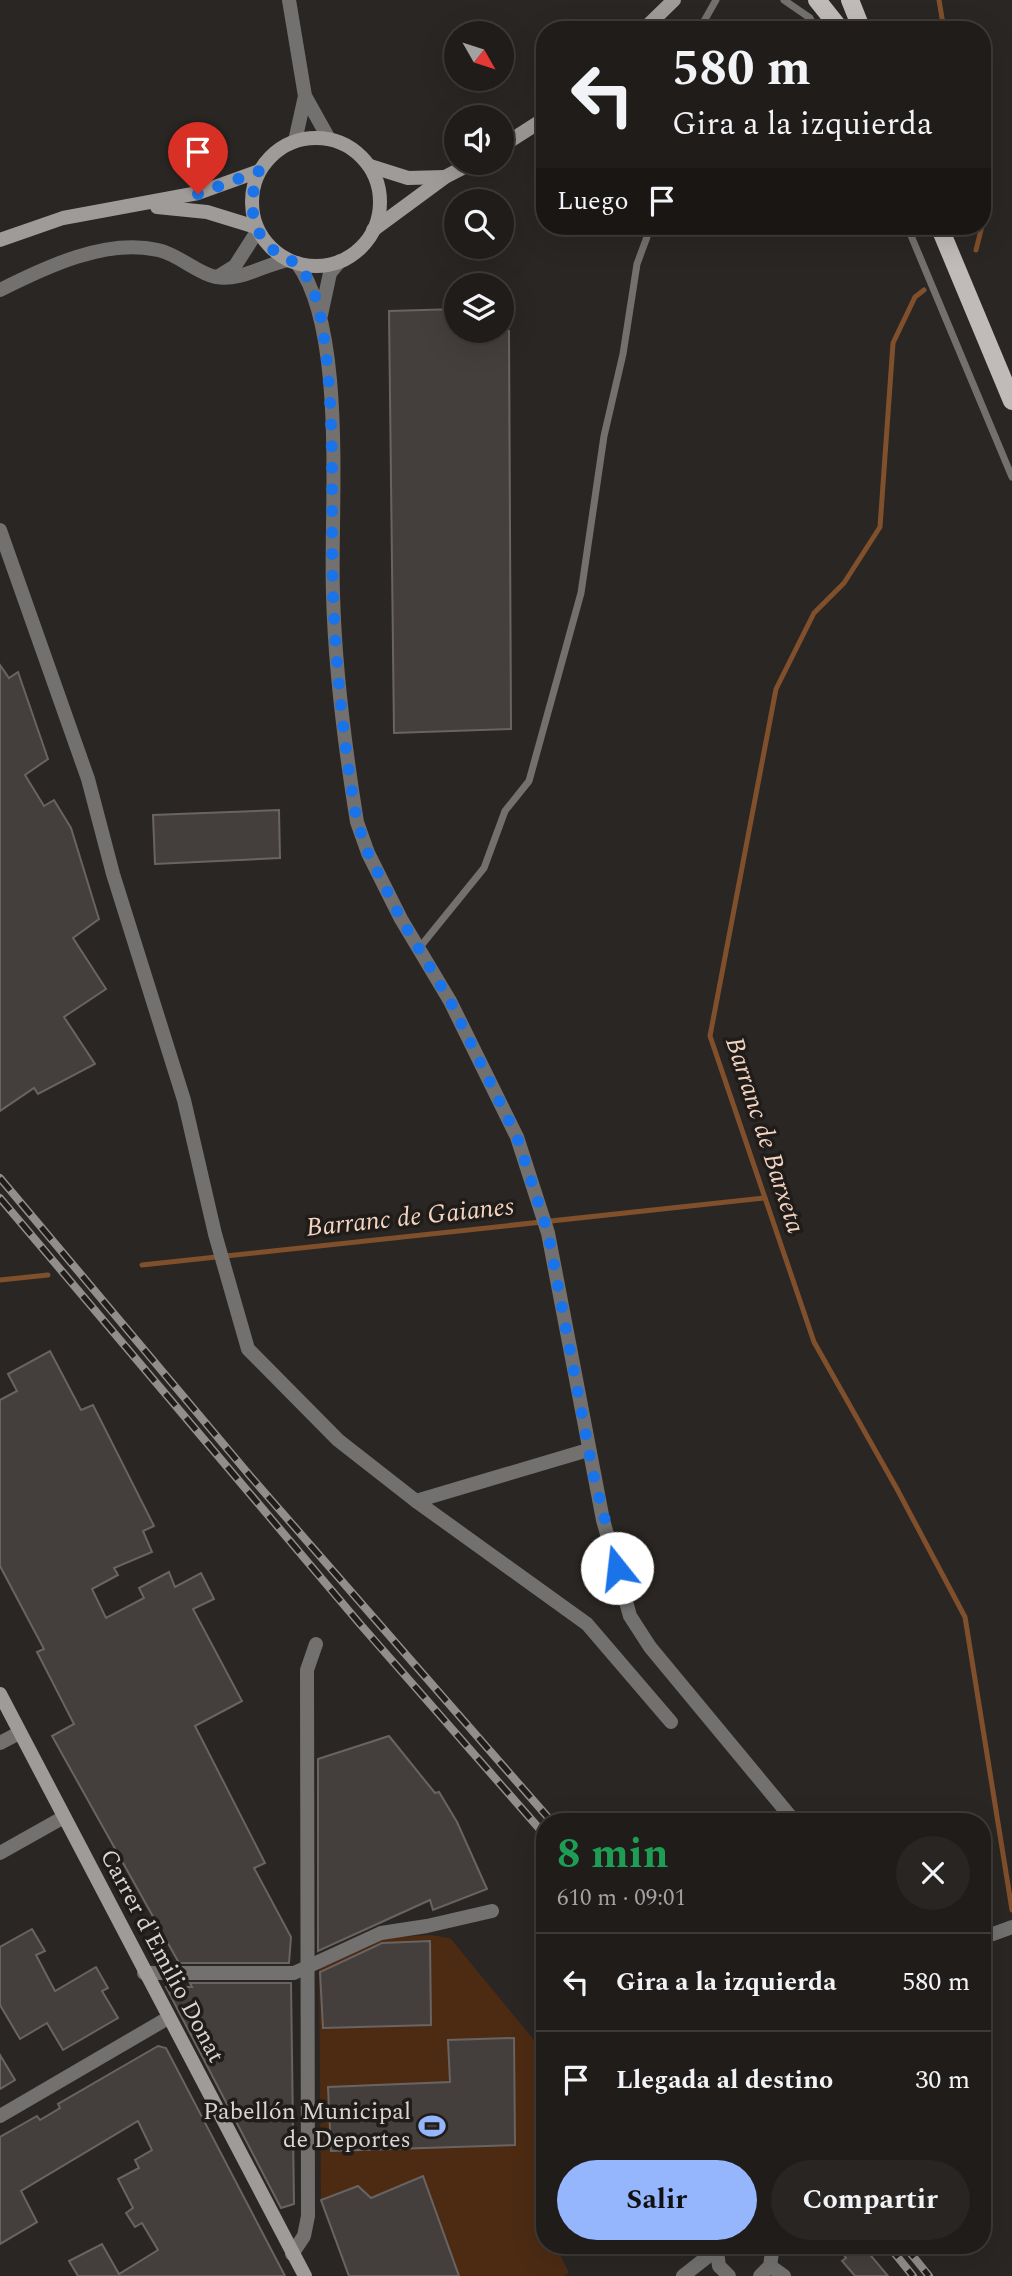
<!DOCTYPE html>
<html lang="es">
<head>
<meta charset="utf-8">
<style>
  body { margin:0; font-family:Spectral,serif; background:#282523; color:#f1f3f6; height:100vh; display:flex; flex-direction:column; font-size:26px; white-space:nowrap }
  * { box-sizing:border-box; margin:0 }
  p { font-size:23px; color:#a2a1a2 }
  .icon { flex:none; width:38px; height:38px; fill:none; stroke:currentColor; stroke-width:2; stroke-linecap:round; stroke-linejoin:round }
  .map { position:relative; flex:1; overflow:hidden }
  .drawer { position:absolute; left:536px; top:1813px; width:455px; height:441px; display:flex; flex-direction:column; background:#201c1a; border-radius:28px; box-shadow:0 7px 28px #0002,0 0 0 2px #3d3a39 }
  .drawer>* { flex:none }
  .banner { position:absolute; left:536px; top:21px; width:455px; height:214px; border-radius:28px; box-shadow:0 7px 28px #0002,0 0 0 2px #3d3a39; background:#201c1a; color:#f1f3f6; overflow:hidden }
  .needle { width:46px; rotate:129deg }
  .fabs { position:absolute; left:444px; top:21px; display:grid; gap:14px }
  .fabs a { display:grid; place-items:center; width:70px; height:70px; border-radius:50%; background:#201c1a; box-shadow:0 7px 28px #0002,0 0 0 2px #3d3a39; font-size:35px }
  .pin { position:absolute; display:grid; place-items:center; width:60px; height:60px; color:#fff; margin:-72px -30px; border-radius:50% 50% 50% 0; rotate:-45deg; box-shadow:0 0 7px #0007 }
  .pin .icon { rotate:45deg }
  .me { position:absolute; width:77px; margin:-38px; rotate:344deg; stroke-linejoin:round; filter:drop-shadow(0 0 5px #0008) }
  .turn { display:flex; align-items:center; gap:24px; height:147px; padding:0 21px; font-size:32px }
  .turn .icon { width:91px; height:91px; stroke-width:2.5 }
  .turn b { display:block; font-size:49px; line-height:60px }
  .then { display:flex; align-items:center; height:66px; padding:0 21px; background:#0003; gap:14px; font-size:26px }
  .round { display:grid; place-items:center; flex:none; width:74px; height:74px; border-radius:37px; background:#282523 }
  .summary { display:flex; align-items:center; justify-content:space-between; height:119px; padding:0 21px }
  h1 { font-size:42px; font-weight:700; line-height:52px; color:#1e9e55 }
  .action { display:flex; gap:14px; margin-top:auto; padding:14px 21px }
  .action a { flex:1; height:80px; border-radius:42px; background:#95b6fd; color:#111; font-size:28px; font-weight:700; line-height:80px; text-align:center }
  .action a+a { background:#282523; color:#f1f3f6 }
  ul { padding:0; list-style:none }
  li { display:flex; align-items:center; gap:21px; height:98px; padding:0 21px; border-top:2px solid #3d3a39 }
  li div { flex:1 }
  li b { display:block; font-size:26px }
  li em { font-style:normal }
  .map>svg:first-child { display:block }
</style>
</head>
<body>
<div class="map">
<svg width="1012" height="2276" viewBox="0 0 1012 2276">
  <rect width="100%" height="100%" fill="#2a2623"/>
  <!-- green -->
  <path fill="#4d2b13" d="M 430,1935 L 450,1938 L 544,2052 L 544,2245 L 555,2245 L 569,2273 L 564,2276 L 349,2276 L 321,2200 L 319,1966 L 371,1946 L 381,1938 Z"/>
  <g fill="none" stroke-linecap="round" stroke-linejoin="round">
    <!-- stream -->
    <g stroke="#804f2c" stroke-width="5">
      <path d="M 939,0 L 944,30"/>
      <path d="M 976,250 L 982,226"/>
      <path d="M 924,290 L 915,297 L 893,343 L 880,527 L 844,583 L 814,613 L 776,689 L 710,1036 L 814,1342 L 897,1489 L 965,1617 L 1012,1910"/>
      <path d="M 142,1265 L 765,1198"/>
      <path d="M 0,1280 L 48,1275"/>
    </g>
  </g>
  <!-- building -->
  <g fill="#443f3d" stroke="#696461" stroke-width="2">
    <path d="M 457,309 L 457,331 L 509,331 L 511,729 L 394,733 L 389,311 Z"/>
    <path d="M 0,665 L 9,678 L 18,672 L 48,759 L 25,775 L 44,806 L 54,800 L 71,828 L 99,919 L 73,938 L 106,989 L 64,1017 L 95,1064 L 38,1094 L 34,1088 L 0,1111 Z"/>
    <path d="M 279,810 L 280,858 L 155,864 L 153,815 Z"/>
    <path d="M 50,1351 L 81,1410 L 93,1405 L 154,1526 L 143,1531 L 152,1552 L 114,1568 L 118,1575 L 92,1589 L 106,1618 L 144,1598 L 139,1588 L 169,1572 L 175,1587 L 201,1573 L 214,1599 L 193,1609 L 242,1701 L 195,1726 L 265,1863 L 254,1868 L 291,1937 L 289,1963 L 179,1963 L 52,1736 L 74,1724 L 37,1652 L 44,1649 L 0,1566 L 0,1400 L 17,1391 L 8,1374 Z"/>
    <path d="M 389,1736 L 435,1793 L 439,1792 L 457,1822 L 487,1889 L 433,1910 L 430,1900 L 318,1951 L 318,1759 Z"/>
    <path d="M 32,1929 L 45,1951 L 36,1955 L 55,1991 L 96,1967 L 108,1988 L 102,1991 L 118,2018 L 63,2050 L 47,2023 L 20,2039 L 0,2005 L 0,1947 Z"/>
    <path d="M 430,1941 L 431,2025 L 323,2028 L 320,1972 L 382,1943 Z"/>
    <path d="M 190,1983 L 291,1983 L 294,2204 L 281,2208 L 166,1987 L 192,1987 Z"/>
    <path d="M 514,2038 L 515,2145 L 331,2151 L 328,2087 L 450,2082 L 448,2040 Z"/>
    <path d="M 158,2046 L 166,2048 L 285,2276 L 78,2276 L 69,2261 L 102,2244 L 119,2274 L 158,2250 L 142,2223 L 135,2227 L 126,2213 L 133,2208 L 118,2179 L 139,2168 L 135,2160 L 152,2150 L 138,2121 L 21,2191 L 37,2222 L 0,2244 L 0,2137 L 37,2116 L 40,2120 L 60,2108 L 58,2104 Z"/>
    <path d="M 0,2055 L 15,2080 L 0,2089 Z"/>
    <path d="M 423,2176 L 459,2276 L 349,2276 L 321,2200 L 358,2186 L 371,2198 Z"/>
    <path d="M 837,2245 L 862,2245 L 888,2276 L 855,2276 L 842,2261 L 846,2258 Z"/>
  </g>
  <g fill="none" stroke-linecap="round" stroke-linejoin="round">
    <!-- lane -->
    <g stroke="#73716f" stroke-width="7">
      <path d="M 784,0 L 810,18 L 816,30"/>
      <path d="M 699,30 L 716,0"/>
      <path d="M 907,226 L 1012,477"/>
      <path d="M 420,947 L 484,868 L 505,811 L 529,781 L 581,593 L 604,436 L 623,354 L 637,264 L 651,226"/>
      <path d="M 633,2245 L 637,2250 L 642,2245"/>
    </g>
    <!-- street -->
    <g stroke="#73716f" stroke-width="14">
      <path d="M 289,0 L 305,96 L 329,139"/>
      <path d="M 295,141 L 305,96"/>
      <path d="M 297,263 C 347,331 330,509 333,594 C 335,669 345,748 357,822 L 368,853 L 401,919 L 450,1001 L 517,1137 L 548,1233 L 603,1520 L 630,1616 L 650,1647 L 795,1822"/>
      <path d="M 219,276 L 235,266 L 258,230"/>
      <path d="M 0,290 C 46,267 106,238 158,250 C 178,254 198,274 216,277 C 240,282 265,264 288,260"/>
      <path d="M 321,315 L 330,273 L 340,261"/>
      <path d="M 0,530 L 88,779 L 113,874 L 184,1100 L 215,1234 L 248,1349 L 338,1440 L 416,1501 L 587,1624 L 671,1722"/>
      <path d="M 416,1501 L 588,1450"/>
      <path d="M 0,1743 L 19,1733"/>
      <path d="M 0,1853 L 64,1817"/>
      <path d="M 982,1938 L 1012,1927"/>
      <path d="M 144,1973 L 294,1973 L 381,1933 L 427,1926 L 492,1911"/>
      <path d="M 0,2116 L 168,2018"/>
      <path d="M 716,2245 L 719,2266 L 729,2276"/>
      <path d="M 292,2254 L 304,2236 L 308,2216 L 307,1670 L 316,1644"/>
      <path d="M 770,2266 L 784,2276"/>
      <path d="M 683,2276 L 716,2250"/>
      <path d="M 760,2276 L 770,2266 L 773,2245"/>
    </g>
    <!-- secondary -->
    <g stroke="#9e9b99" stroke-width="14">
      <path d="M 643,30 L 674,0"/>
      <circle cx="316" cy="202" r="64"/>
      <path d="M 502,146 L 544,119"/>
      <path d="M 370,166 L 408,178 L 445,177"/>
      <path d="M 157,207 L 207,212 L 256,227"/>
      <path d="M 373,230 L 445,177 L 472,163"/>
      <path d="M 0,240 L 63,218 L 198,193 L 259,171"/>
      <path d="M 0,1694 L 305,2276"/>
    </g>
    <!-- primary -->
    <g stroke="#c0bbb8" stroke-width="18">
      <path d="M 817,0 L 841,30"/>
      <path d="M 850,0 L 862,30"/>
      <path d="M 939,226 L 1012,401"/>
    </g>
    <!-- rail casing -->
    <g stroke="#928e8c" stroke-width="8">
      <g id="rail">
        <path d="M 0,1178 L 251,1477 L 552,1822"/>
        <path d="M 0,1198 L 360,1624 L 544,1834"/>
        <path d="M 888,2245 L 913,2276"/>
        <path d="M 904,2245 L 929,2276"/>
      </g>
    </g>
    <!-- rail -->
    <use href="#rail" stroke="#201c1a" stroke-width="5" stroke-dasharray="16" stroke-linecap="butt"/>
  </g>
  <g fill="none" stroke-linecap="round" stroke-linejoin="round">
    <!-- route -->
    <path stroke="#1a73e8" stroke-width="12" stroke-dasharray="0 21.6" d="M 198,194 L 259,171 C 248,199 249,232 276,252 C 282,258 293,260 298,265 C 310,278 318,302 321,319 C 337,411 330,502 333,595 C 336,670 344,748 357,822 L 368,853 L 401,919 L 450,1001 L 517,1137 L 548,1233 L 593,1473 L 617,1568"/>
  </g>
  <!-- icons -->
  <defs>
    <g id="stadium-bare" transform="scale(2.1)"><path d="M0-5a6.5 5 0 1 0 0 10a6.5 5 0 1 0 0-10ZM-3.5-1.8h7v3.6h-7Z" fill="#95b6fd" stroke="#201c1a" stroke-width="2.5" paint-order="stroke"/></g>
  </defs>
  <g fill-rule="evenodd">
    <use href="#stadium-bare" x="432" y="2126"/>
  </g>
  <g text-anchor="middle" dominant-baseline="central" stroke-width="7" stroke-linejoin="round" paint-order="stroke">
    <!-- street labels -->
    <g font-size="24" fill="#d8d5d3" stroke="#201c1a">
      <text transform="translate(162 1956) rotate(62)">Carrer d'Emilio Donat</text>
    </g>
    <!-- poi labels -->
    <g font-size="24" fill="#d8d5d3" stroke="#201c1a" text-anchor="end">
      <text x="411" y="2112">Pabellón Municipal<tspan x="411" dy="28">de Deportes</tspan></text>
    </g>
    <!-- water labels -->
    <g font-size="26" font-style="italic" fill="#f5d5c1" stroke="#201c1a">
      <text transform="translate(765 1135) rotate(72)">Barranc de Barxeta</text>
      <text transform="translate(410 1217) rotate(-6)">Barranc de Gaianes</text>
    </g>
  </g>
</svg>
<div class="fabs">
<a><svg class="needle" viewBox="-14 -14 28 28"><path d="M0-13l5 13h-10z" fill="#e53935"/><path d="M0 13l5-13h-10z" fill="#a2a1a2"/></svg></a>
<a><svg class="icon" aria-label="sound" viewBox="0 0 24 24"><path d="M4 9h4l5-4v14l-5-4H4zM17 9q2 3 0 6"/></svg></a>
<a><svg class="icon" aria-label="search" viewBox="0 0 24 24"><circle cx="10" cy="10" r="6"/><path d="M15 15l6 6"/></svg></a>
<a><svg class="icon" aria-label="layers" viewBox="0 0 24 24"><path d="M12 4l9 5-9 5-9-5zM3 14l9 5 9-5"/></svg></a>
</div>
<div class="pin" style="left:198px;top:194px;background:#d93025"><svg class="icon" aria-label="arrive" viewBox="0 0 24 24"><path d="M6 21V4h12l-3 4 3 4H6"/></svg></div>
<svg class="me" style="left:617px;top:1568px" viewBox="-20 -20 40 40"><circle r="19" fill="#fff"/><path d="M0-13L10 11 0 6-10 11z" fill="#1a73e8"/></svg>
<div class="banner">
<div class="turn"><svg class="icon" aria-label="left" viewBox="0 0 24 24"><path d="M17 20v-9H6M10 6l-5 5 5 5"/></svg><div><b>580 m</b>Gira a la izquierda</div></div>
<div class="then">Luego<svg class="icon" aria-label="arrive" viewBox="0 0 24 24"><path d="M6 21V4h12l-3 4 3 4H6"/></svg></div>
</div>
<section class="drawer">
<div class="summary"><div><h1>8 min</h1><p>610 m · 09:01</p></div><a class="round"><svg class="icon" aria-label="close" viewBox="0 0 24 24"><path d="M6 6l12 12M18 6L6 18"/></svg></a></div>
<ul>
<li><svg class="icon" aria-label="left" viewBox="0 0 24 24"><path d="M17 20v-9H6M10 6l-5 5 5 5"/></svg><div><b>Gira a la izquierda</b></div><em>580 m</em></li>
<li><svg class="icon" aria-label="arrive" viewBox="0 0 24 24"><path d="M6 21V4h12l-3 4 3 4H6"/></svg><div><b>Llegada al destino</b></div><em>30 m</em></li>
</ul>
<div class="action"><a>Salir</a><a>Compartir</a></div>
</section>
</div>
</body>
</html>
